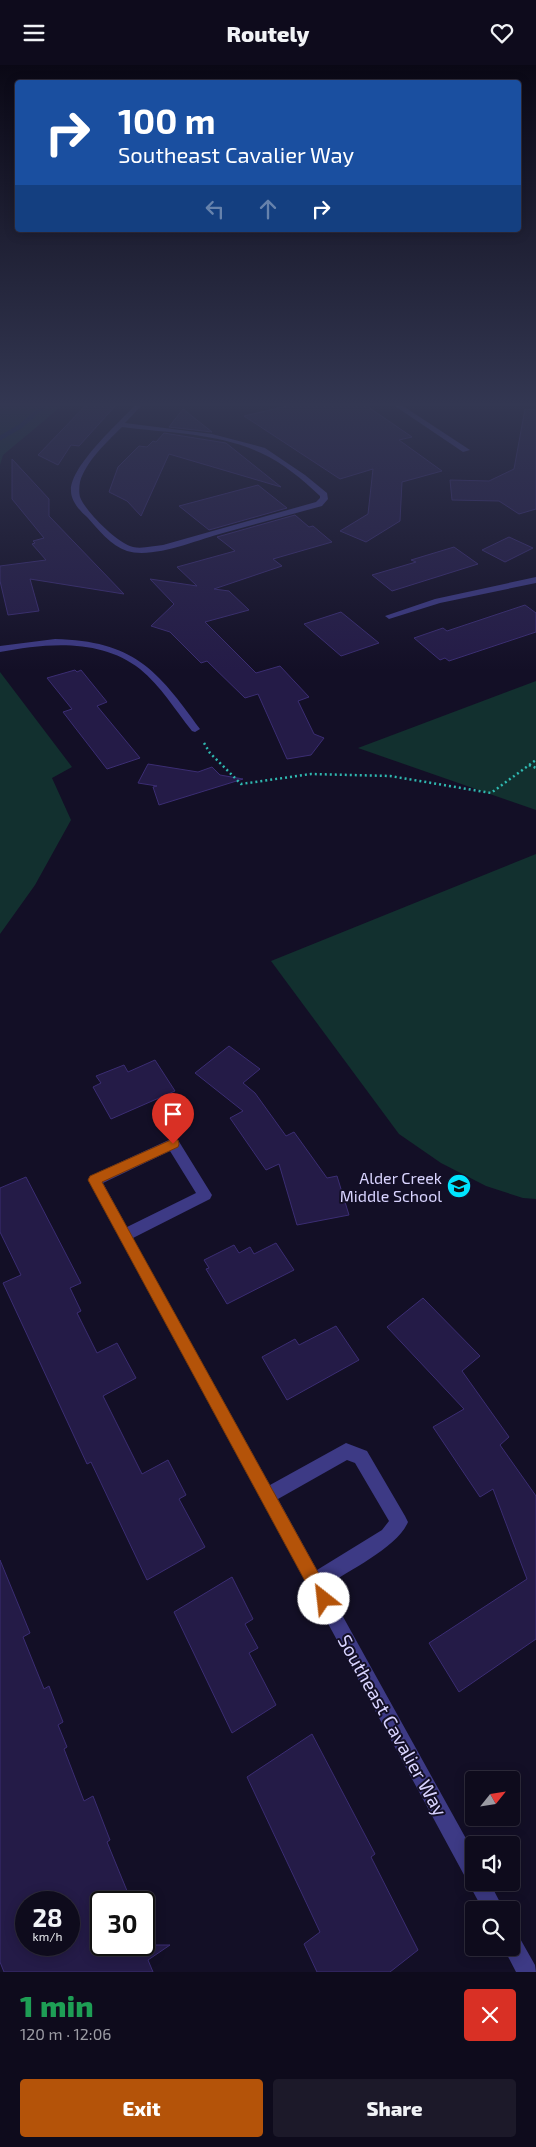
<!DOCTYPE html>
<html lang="en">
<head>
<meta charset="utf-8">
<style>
  body { margin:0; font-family:"Exo 2",sans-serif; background:#1c1929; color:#f1f3f6; height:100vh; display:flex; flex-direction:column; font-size:19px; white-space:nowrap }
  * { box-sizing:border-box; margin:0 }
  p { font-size:16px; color:#9b9ba3 }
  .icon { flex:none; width:28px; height:28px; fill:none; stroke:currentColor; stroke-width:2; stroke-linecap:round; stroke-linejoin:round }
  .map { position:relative; height:1907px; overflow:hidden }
  .panel { display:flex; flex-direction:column; background:#0e0b1c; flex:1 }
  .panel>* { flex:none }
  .hud { position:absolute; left:15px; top:15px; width:506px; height:152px; border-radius:5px; box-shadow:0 2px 12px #0003,0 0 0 1px #2e2b3b; background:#1a4fa0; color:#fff; overflow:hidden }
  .needle { width:32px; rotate:60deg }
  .buttons { position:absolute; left:465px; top:1706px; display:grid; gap:10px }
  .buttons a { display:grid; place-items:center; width:55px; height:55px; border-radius:5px; background:#0e0b1c; box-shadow:0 2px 12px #0003,0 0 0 1px #2e2b3b; font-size:25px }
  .speed { position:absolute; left:15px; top:1826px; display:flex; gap:10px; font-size:25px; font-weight:700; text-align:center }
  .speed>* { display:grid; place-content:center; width:65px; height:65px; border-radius:50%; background:#0e0b1c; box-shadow:0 2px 12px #0003,0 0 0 1px #2e2b3b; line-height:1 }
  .speed small { font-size:12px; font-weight:400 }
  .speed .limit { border:2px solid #111; border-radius:8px; background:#fff; color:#111 }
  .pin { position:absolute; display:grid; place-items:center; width:42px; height:42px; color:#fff; margin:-51px -21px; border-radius:50% 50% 50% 0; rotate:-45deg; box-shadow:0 0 5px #0007 }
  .pin .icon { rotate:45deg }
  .me { position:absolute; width:55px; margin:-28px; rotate:331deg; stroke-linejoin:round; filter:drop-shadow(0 0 4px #0008) }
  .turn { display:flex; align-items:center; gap:18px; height:105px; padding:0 20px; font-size:22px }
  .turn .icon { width:65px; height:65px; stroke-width:2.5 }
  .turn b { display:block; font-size:35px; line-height:42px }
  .lanes { display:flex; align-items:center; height:48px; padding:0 20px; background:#0003; justify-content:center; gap:25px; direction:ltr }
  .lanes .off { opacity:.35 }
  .round { display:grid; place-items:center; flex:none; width:52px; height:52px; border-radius:5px; background:#1c1929 }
  .head { display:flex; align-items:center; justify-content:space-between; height:85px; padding:0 20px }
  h1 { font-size:30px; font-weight:800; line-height:38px; color:#1e9e55 }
  .cta { display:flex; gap:10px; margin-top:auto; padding:10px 20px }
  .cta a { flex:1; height:58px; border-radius:5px; background:#b45309; color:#fff; font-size:20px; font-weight:800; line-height:58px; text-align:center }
  .cta a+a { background:#1c1929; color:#f1f3f6 }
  header { display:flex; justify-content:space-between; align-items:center; height:65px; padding:0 20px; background:#0e0b1c; font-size:22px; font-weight:800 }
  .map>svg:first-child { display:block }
</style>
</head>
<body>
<header><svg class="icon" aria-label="menu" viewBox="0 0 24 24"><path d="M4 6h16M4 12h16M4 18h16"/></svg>Routely<svg class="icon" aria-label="heart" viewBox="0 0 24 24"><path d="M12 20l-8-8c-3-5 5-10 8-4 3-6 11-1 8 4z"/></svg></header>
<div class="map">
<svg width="536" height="1907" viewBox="0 0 536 1907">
  <rect width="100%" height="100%" fill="#130f26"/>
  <!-- green -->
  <g fill="#12302f">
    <path d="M 0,339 L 64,339 L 3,390 L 0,400 Z"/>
    <path d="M 0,607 L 72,702 L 52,713 L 71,755 L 35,820 L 0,869 Z"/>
    <path d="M 536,616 L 536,745 L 358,683 Z"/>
    <path d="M 536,789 L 536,1134 L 523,1133 L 486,1121 L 441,1098 L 399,1069 L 271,896 Z"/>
  </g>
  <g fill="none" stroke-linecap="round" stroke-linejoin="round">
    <!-- stream -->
    <path stroke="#0c2248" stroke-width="4.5" d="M 0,373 L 21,361 L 46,339"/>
  </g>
  <!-- building -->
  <g fill="#241b47" stroke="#3b2d73" fill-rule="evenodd">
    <path d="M 87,339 L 117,339 L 79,381 L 71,380 L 58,400 L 38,390 Z"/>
    <path d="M 296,339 L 364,339 L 412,372 L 399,375 L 442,406 L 402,417 L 400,456 L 366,477 L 340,466 L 368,449 L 373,404 L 340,414 L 244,351 Z"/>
    <path d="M 183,344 L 212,367 L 169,362 Z"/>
    <path d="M 525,344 L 536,345 L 536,444 L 519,449 L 499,436 L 452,435 L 450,415 L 489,416 L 514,404 Z"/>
    <path d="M 164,368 L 226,378 L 281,422 L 169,389 L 141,451 L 127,436 L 109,427 L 118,402 L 139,381 L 147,382 L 153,376 L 156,377 Z"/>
    <path d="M 12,394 L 49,434 L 49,451 L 124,529 L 30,514 L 39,546 L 8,550 L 0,516 L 0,501 L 46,495 L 32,479 L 35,478 L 33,476 L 44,473 L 12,434 Z"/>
    <path d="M 258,420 L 287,443 L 209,465 L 179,441 Z"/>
    <path d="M 295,450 L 309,462 L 313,461 L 332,477 L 273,494 L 282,501 L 214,524 L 229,526 L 249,545 L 205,557 L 256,608 L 280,601 L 309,632 L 298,636 L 314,669 L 324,673 L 311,690 L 287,694 L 258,629 L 245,633 L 207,596 L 201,598 L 170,567 L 151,561 L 174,539 L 150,514 L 197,521 L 177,502 L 235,486 L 217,472 Z"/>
    <path d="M 509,472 L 533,483 L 505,497 L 482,485 Z"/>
    <path d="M 454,482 L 478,499 L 392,526 L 372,510 L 416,497 L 411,495 Z"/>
    <path d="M 525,540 L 536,548 L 536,567 L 449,596 L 445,593 L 440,595 L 414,573 L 443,563 L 447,566 Z"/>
    <path d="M 341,547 L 379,578 L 341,591 L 304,559 Z"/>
    <path d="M 75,605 L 77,607 L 81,605 L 107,637 L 97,641 L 140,693 L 107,704 L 63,647 L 72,644 L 47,613 Z"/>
    <path d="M 148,699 L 198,707 L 212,702 L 220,710 L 243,714 L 159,740 L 153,722 L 157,721 L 138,718 Z"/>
    <path d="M 229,981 L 260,1004 L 243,1018 L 255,1028 L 286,1071 L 294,1067 L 327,1113 L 337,1111 L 349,1150 L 297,1160 L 279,1099 L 266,1105 L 230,1053 L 243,1046 L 195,1008 Z"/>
    <path d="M 155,995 L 175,1026 L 111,1054 L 93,1022 L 101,1018 L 96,1011 L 124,1000 L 128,1007 Z"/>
    <path d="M 26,1112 L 81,1218 L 70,1223 L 81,1246 L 77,1248 L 97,1288 L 117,1278 L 136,1313 L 103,1331 L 142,1409 L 168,1395 L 186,1430 L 179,1434 L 205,1482 L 147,1515 L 91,1397 L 87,1399 L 3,1218 L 21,1210 L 0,1167 L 0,1123 Z"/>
    <path d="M 276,1178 L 294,1205 L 227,1239 L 206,1204 L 209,1203 L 204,1195 L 234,1180 L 239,1188 L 250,1182 L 254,1189 Z"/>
    <path d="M 423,1233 L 480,1291 L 462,1306 L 509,1372 L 500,1380 L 536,1431 L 536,1574 L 459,1627 L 429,1578 L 527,1514 L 493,1424 L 480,1432 L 433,1362 L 464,1344 L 387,1262 Z"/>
    <path d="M 336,1261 L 359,1295 L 287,1335 L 262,1292 L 295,1274 L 299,1280 Z"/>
    <path d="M 0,1495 L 30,1568 L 23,1572 L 44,1624 L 49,1621 L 63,1657 L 58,1660 L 67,1682 L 64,1684 L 84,1736 L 93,1731 L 110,1775 L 107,1777 L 132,1838 L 101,1838 L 101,1880 L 170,1880 L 148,1895 L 153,1907 L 4,1907 L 0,1897 ZM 26,1838 L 69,1838 L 69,1880 L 26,1880 Z"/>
    <path d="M 232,1512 L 253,1554 L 245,1559 L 258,1583 L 249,1588 L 276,1640 L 232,1668 L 174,1547 Z"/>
    <path d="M 312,1669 L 375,1789 L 371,1792 L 418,1885 L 390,1907 L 317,1907 L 304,1879 L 320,1867 L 247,1712 Z"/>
  </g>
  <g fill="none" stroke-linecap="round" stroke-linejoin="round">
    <!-- path -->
    <g stroke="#2fb8b0" stroke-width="2.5" stroke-dasharray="2 3" stroke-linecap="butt">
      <path d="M 204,678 L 210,688 L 241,719 L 311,709 L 390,711 L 491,728 L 536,695"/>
      <path d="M 529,700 L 536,703"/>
    </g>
    <!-- minor -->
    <g fill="#3d3a85" fill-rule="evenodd">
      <path d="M 136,339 L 143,339 L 125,358 L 212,369 L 265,383 L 305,410 L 327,428 L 328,434 L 322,441 C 289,450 256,459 223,468 C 197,475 153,494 127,486 C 111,481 98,464 87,452 C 80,446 71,436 71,426 C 70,401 119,358 136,339 ZM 122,362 C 167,368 219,368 261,388 C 283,398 302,414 320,431 L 320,433 L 316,437 L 163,480 C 153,481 142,484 133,482 C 118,479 85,446 80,432 C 79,428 79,422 80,417 C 86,396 107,377 122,362 Z"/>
      <path d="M 392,339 L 400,339 L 470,385 L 463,387 Z"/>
      <path d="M 536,512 L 536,518 L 440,538 L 389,554 L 385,551 L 435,534 Z"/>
      <path d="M 55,574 C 133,576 157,604 200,664 L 195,667 L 192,666 C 175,645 161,621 140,604 C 101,573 46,578 0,587 L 0,581 Z"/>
      <path d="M 173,1073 L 178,1075 L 212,1130 L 210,1134 L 133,1173 L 270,1420 L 346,1378 L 367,1386 L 405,1451 L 408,1457 C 397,1483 349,1505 326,1521 L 474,1788 L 474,1818 L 490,1818 L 504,1845 L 483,1845 L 88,1115 L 90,1111 ZM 170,1086 L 196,1128 L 127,1162 L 103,1118 ZM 347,1395 L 355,1398 L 389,1456 L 382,1465 L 317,1505 L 278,1434 Z"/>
      <path d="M 511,1867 L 518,1870 L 535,1900 L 536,1907 L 516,1907 L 503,1882 L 511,1882 Z"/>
    </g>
  </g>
  <!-- sky -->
  <linearGradient id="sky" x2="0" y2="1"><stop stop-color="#0a0815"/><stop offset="0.56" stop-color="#333752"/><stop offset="1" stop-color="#333752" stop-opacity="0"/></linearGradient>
  <rect width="536" height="606" fill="url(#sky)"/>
  <!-- route -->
  <path fill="#b45309" stroke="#753606" d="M 173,1074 L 178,1075 L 179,1079 L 178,1082 L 102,1117 L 330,1529 L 332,1534 L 330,1540 L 324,1542 L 318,1540 L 88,1115 L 90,1111 Z"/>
  <!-- icons -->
  <defs>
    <g id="school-disc" transform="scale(1.25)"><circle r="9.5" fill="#00e5ff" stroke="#130f26"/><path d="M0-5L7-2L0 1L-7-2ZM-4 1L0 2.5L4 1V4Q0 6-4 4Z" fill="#111"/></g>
  </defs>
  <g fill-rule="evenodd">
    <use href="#school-disc" x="459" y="1121"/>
  </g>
  <g text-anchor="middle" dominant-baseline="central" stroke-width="4" stroke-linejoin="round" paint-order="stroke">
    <!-- poi labels -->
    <g font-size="16" fill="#d9d4ff" stroke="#130f26" text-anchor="end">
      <text x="442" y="1112">Alder Creek<tspan x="442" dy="18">Middle School</tspan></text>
    </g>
    <!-- near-street labels -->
    <g font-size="19" fill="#d9d4ff" stroke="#130f26">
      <text transform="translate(393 1660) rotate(61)">Southeast Cavalier Way</text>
    </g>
  </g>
</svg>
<div class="buttons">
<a><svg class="needle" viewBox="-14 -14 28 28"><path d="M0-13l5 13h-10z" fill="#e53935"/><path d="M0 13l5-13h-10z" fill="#9b9ba3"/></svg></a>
<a><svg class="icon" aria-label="sound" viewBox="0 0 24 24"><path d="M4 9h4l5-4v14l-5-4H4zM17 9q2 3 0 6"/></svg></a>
<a><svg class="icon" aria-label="search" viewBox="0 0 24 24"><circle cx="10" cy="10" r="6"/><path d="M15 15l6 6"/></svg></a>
</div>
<div class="speed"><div>28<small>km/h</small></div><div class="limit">30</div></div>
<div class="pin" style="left:173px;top:1079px;background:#d93025"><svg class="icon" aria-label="arrive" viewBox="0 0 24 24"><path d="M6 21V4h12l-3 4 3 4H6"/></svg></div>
<svg class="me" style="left:324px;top:1534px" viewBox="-20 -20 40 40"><circle r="19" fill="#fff"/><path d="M0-13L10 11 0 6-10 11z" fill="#b45309"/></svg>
<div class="hud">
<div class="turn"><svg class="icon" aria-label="right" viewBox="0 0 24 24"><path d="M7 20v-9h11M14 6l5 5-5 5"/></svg><div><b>100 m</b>Southeast Cavalier Way</div></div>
<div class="lanes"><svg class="icon off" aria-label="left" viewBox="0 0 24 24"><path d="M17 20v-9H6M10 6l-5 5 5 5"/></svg><svg class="icon off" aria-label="ahead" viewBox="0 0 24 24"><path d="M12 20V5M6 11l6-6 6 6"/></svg><svg class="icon" aria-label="right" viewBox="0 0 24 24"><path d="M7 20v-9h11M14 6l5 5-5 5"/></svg></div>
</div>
</div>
<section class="panel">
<div class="head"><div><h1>1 min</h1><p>120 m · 12:06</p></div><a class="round" style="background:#d93025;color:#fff"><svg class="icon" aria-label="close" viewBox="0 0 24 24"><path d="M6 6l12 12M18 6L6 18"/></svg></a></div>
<div class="cta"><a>Exit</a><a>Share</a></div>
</section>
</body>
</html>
